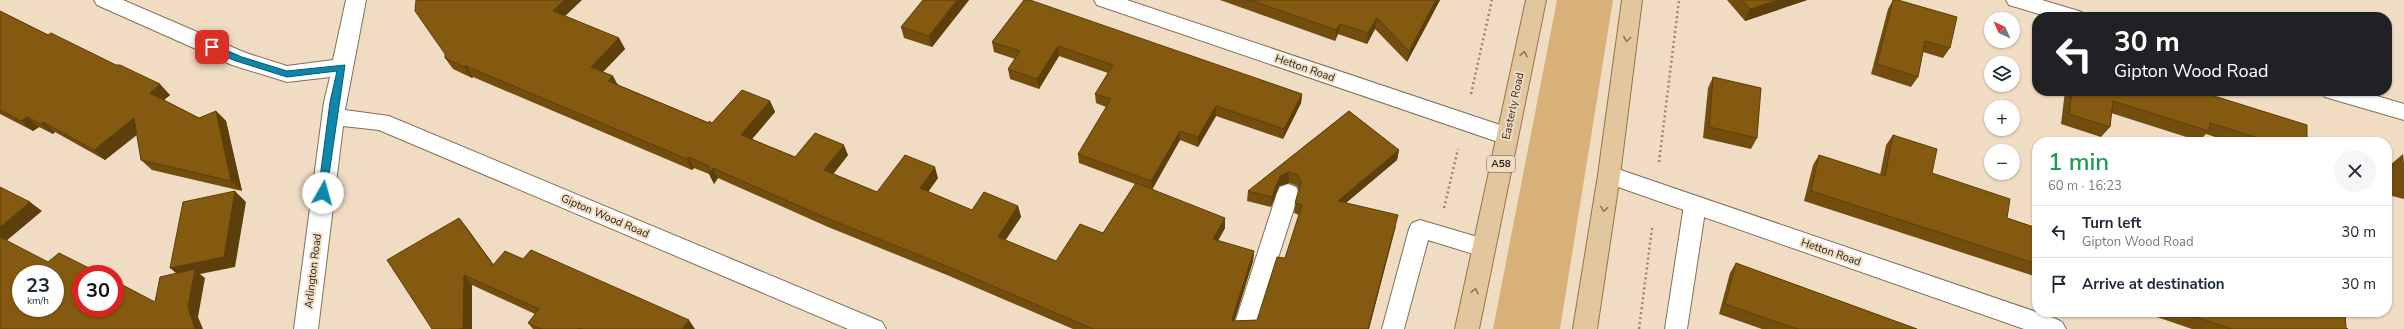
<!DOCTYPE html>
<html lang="en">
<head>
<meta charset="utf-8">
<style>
  body { margin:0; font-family:"Nunito Sans",sans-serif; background:#f6f6f7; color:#1f2937; height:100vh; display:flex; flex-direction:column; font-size:15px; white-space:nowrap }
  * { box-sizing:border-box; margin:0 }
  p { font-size:13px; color:#747a83 }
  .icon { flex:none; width:22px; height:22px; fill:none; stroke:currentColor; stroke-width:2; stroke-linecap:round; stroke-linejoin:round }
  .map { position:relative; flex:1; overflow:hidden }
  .details { position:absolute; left:2032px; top:137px; width:360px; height:180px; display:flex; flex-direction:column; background:#fff; border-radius:16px; box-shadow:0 1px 3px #0004 }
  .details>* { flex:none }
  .hud { position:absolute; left:2032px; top:12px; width:360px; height:84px; border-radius:16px; box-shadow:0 1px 3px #0004; background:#202124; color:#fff; overflow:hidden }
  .needle { width:26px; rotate:315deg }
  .buttons { position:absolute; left:1984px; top:12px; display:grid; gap:8px }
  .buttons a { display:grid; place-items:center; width:36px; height:36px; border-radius:50%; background:#fff; box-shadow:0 1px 3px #0004; font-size:20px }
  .speed { position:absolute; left:12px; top:265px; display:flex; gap:8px; font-size:20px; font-weight:700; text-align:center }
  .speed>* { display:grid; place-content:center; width:52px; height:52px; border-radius:50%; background:#fff; box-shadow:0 1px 3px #0004; line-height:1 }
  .speed small { font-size:10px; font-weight:400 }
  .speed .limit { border:6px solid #d22; background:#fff; color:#111 }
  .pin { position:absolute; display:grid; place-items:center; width:34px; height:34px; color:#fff; margin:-17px; border-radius:8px; box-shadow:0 2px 6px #0006 }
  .me { position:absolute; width:44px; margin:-22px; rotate:7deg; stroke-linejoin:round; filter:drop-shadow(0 0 3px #0008) }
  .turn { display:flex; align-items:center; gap:14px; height:84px; padding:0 16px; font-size:18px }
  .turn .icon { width:52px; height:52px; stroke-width:2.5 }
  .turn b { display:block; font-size:28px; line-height:34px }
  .round { display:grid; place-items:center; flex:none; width:42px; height:42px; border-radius:21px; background:#f6f6f7 }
  .summary { display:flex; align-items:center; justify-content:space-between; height:68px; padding:0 16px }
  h1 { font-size:24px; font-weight:600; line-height:30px; color:#1e9e55 }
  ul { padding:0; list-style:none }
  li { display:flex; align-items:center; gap:12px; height:52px; padding:0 16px; border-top:1px solid #e0e1e3 }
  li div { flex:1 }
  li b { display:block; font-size:15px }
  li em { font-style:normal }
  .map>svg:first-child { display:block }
</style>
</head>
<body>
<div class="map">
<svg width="2404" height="329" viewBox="0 0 2404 329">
  <rect width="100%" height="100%" fill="#efdcc3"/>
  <!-- green -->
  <path fill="#d8b179" d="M 1557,0 L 1613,0 L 1560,329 L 1493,329 Z"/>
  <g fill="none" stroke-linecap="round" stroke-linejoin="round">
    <!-- service casing -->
    <g stroke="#807059" stroke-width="2">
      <g id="service">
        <path d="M 1288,184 L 1296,187 L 1299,193 L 1255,329 L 1233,329 L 1277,193 L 1280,187 Z"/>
        <path d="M 1695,196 L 1703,199 L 1706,205 L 1687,329 L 1665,329 L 1684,205 L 1687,199 Z"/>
        <path d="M 1420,220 L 1491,241 L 1494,248 L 1491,255 L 1483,257 L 1428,240 L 1404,329 L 1382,329 L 1409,229 L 1412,223 Z"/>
      </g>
    </g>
    <!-- minor casing -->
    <g stroke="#807059" stroke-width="2">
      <g id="minor">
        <path d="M 94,0 L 123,0 L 246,53 L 287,66 L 333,60 L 346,0 L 366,0 L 345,110 L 389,116 L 882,322 L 886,329 L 848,329 L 379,130 L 343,126 L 318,329 L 294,329 L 324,102 L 330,77 L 287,82 L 232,65 L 97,5 Z"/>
        <path d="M 1094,0 L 1127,0 L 1515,130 L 1518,136 L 1515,142 L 1507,145 L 1097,5 Z"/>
        <path d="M 2006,0 L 2042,0 L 2082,12 L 2085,17 L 2049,17 L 2009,5 Z"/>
        <path d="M 2321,91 L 2360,91 L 2404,104 L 2404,120 L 2325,97 Z"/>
        <path d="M 1609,166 L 2054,318 L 2062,322 L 2066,329 L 2024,329 L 1601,181 L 1598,175 L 1601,169 Z"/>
      </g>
    </g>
    <!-- primary casing -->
    <g stroke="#967546" stroke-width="2">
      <g id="primary">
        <path d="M 1526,0 L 1546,0 L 1479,329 L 1455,329 Z"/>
        <path d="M 1622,0 L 1642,0 L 1620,175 L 1597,329 L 1573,329 L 1598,175 Z"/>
      </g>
    </g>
    <!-- path -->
    <g stroke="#948775" stroke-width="2.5" stroke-dasharray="2 3" stroke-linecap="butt">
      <path d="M 1471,94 L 1492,0"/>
      <path d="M 1659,162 L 1679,0"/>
      <path d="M 1444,208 L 1458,149"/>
      <path d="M 1639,329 L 1652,228"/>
    </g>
    <!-- service -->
    <use href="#service" fill="#fff" fill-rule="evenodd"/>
    <!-- minor -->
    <use href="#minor" fill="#fff" fill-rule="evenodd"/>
    <!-- primary -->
    <use href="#primary" fill="#e2c69d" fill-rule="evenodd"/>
  </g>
  <!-- wall -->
  <g fill="#724d0e">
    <path d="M 923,0 L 969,0 L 932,47 L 904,38 L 901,27 Z"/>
    <path d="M 1024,0 L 1302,94 L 1301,103 L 1283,139 L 1216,116 L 1198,147 L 1180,140 L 1152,189 L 1225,228 L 1218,241 L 1254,251 L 1253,261 L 1234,321 L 1257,320 L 1285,258 L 1299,215 L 1294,213 L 1295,203 L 1299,190 L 1297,186 L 1289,183 L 1279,186 L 1271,207 L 1247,201 L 1248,191 L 1349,111 L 1399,150 L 1397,160 L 1346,203 L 1396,226 L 1369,329 L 1073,329 L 947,275 L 828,227 L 718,178 L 714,184 L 709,174 L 694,168 L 692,170 L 473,77 L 472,78 L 453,69 L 445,58 L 565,16 L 619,38 L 625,49 L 603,72 L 619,85 L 709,123 L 712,123 L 770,101 L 775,112 L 752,139 L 795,157 L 848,155 L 833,174 L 877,192 L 938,178 L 928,192 L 972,210 L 1018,206 L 1021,217 L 1005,240 L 1056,261 L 1103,233 L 1135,184 L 1079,163 L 1078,154 L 1106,107 L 1096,103 L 1095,94 L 1108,73 L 1059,56 L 1039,89 L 1010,79 L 1008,69 L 1015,59 L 994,52 L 992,42 Z"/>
    <path d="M 1220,0 L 1440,0 L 1407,62 L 1375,29 L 1367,44 L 1338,34 L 1335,41 Z"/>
    <path d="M 1727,0 L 1807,0 L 1745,21 Z"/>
    <path d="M 1893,0 L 1898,0 L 1950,48 L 1943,58 L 1923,52 L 1918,77 L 1911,87 L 1871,74 L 1888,9 Z"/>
    <path d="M 0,11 L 170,95 L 164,100 L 199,118 L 216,111 L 226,121 L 242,191 L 152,170 L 141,160 L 137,135 L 105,160 L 55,132 L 53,134 L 39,127 L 33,131 L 0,114 Z"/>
    <path d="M 1713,77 L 1757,138 L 1751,149 L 1703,138 L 1708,88 Z"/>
    <path d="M 2065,91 L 2198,91 L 2307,142 L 2230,142 L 2206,134 L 2199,141 L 2111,113 L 2110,127 L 2101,137 L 2061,124 Z"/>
    <path d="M 1893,135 L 1932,173 L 2007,218 L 2037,228 L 2037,277 L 1804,201 L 1813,165 L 1819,155 L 1880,175 L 1886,145 Z"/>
    <path d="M 2403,154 L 2404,163 L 2404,199 L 2392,196 L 2390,165 Z"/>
    <path d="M 459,218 L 467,228 L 493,264 L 523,259 L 695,329 L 533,329 L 528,323 L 535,314 L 472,285 L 432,329 Z"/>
    <path d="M 1736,263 L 1917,329 L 1762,329 L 1719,314 L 1730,273 Z"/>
    <path d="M 2142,312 L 2345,312 L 2346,328 L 2348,329 L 2192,329 Z"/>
  </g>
  <!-- shaded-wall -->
  <g fill="#5c3f0b">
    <path d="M 564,0 L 582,0 L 559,22 L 553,11 Z"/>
    <path d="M 957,0 L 969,0 L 932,47 L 929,36 Z"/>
    <path d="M 1436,0 L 1440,0 L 1407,62 L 1409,51 Z"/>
    <path d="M 1779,0 L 1807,0 L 1745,21 L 1750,9 Z"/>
    <path d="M 1377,18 L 1375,29 L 1367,44 L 1368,33 Z"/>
    <path d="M 1340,24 L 1338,34 L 1335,41 L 1336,30 Z"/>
    <path d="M 619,38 L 625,49 L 597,78 L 591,67 Z"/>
    <path d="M 1058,46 L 1059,56 L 1039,89 L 1037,79 Z"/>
    <path d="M 466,66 L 473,77 L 472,78 L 464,67 Z"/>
    <path d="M 613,76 L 619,87 L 608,81 Z"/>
    <path d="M 160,84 L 170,95 L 160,103 L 150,93 Z"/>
    <path d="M 1302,94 L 1301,103 L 1283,139 L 1284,129 Z"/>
    <path d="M 770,101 L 775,112 L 746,146 L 741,135 Z"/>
    <path d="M 1216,106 L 1216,116 L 1198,147 L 1198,137 Z"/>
    <path d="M 216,111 L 226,121 L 242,191 L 231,181 Z"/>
    <path d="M 27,117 L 39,127 L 33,131 L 21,121 Z"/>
    <path d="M 134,118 L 144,128 L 105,160 L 94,150 Z"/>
    <path d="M 43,122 L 55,132 L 53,134 L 41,124 Z"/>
    <path d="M 1180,131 L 1180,140 L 1152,190 L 1151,181 Z"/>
    <path d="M 844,145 L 848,155 L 828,181 L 824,170 Z"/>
    <path d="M 1399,150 L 1397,160 L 1336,211 L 1338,201 Z"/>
    <path d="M 688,157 L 694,168 L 692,170 L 687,159 Z"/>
    <path d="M 935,167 L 938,178 L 923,199 L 920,188 Z"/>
    <path d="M 713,168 L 718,178 L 714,184 L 709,173 Z"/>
    <path d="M 1289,172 L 1289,183 L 1279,186 L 1271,207 L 1272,197 L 1280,176 Z"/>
    <path d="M 235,191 L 246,202 L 235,267 L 200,274 L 205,278 L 198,317 L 203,329 L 195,329 L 188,308 L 182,278 L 170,268 Z"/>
    <path d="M 30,202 L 42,211 L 5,242 L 0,238 L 0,227 Z"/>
    <path d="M 1018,206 L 1021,217 L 1001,247 L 998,237 Z"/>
    <path d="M 1398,215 L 1369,329 L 1368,329 Z"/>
    <path d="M 459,218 L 467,228 L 501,275 L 493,265 Z"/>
    <path d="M 1225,218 L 1225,228 L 1213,249 L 1213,239 Z"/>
    <path d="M 1254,251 L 1253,261 L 1232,329 L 1232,319 Z"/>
    <path d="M 464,275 L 472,285 L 472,329 L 460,329 Z"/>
    <path d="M 689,320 L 695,329 L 682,329 Z"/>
  </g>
  <!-- building -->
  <g fill="#845a10" stroke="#5c3f0b" fill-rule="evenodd">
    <path d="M 416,0 L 564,0 L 553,11 L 619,38 L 591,67 L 613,76 L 608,81 L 709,123 L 709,121 L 712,123 L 742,90 L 770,101 L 741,135 L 795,157 L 815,133 L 844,145 L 824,170 L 877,192 L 905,155 L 935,167 L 920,188 L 972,210 L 984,192 L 1018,206 L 998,237 L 1056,261 L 1080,224 L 1103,233 L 1136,183 L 1225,218 L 1213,239 L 1254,251 L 1232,319 L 1233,321 L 1257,320 L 1277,257 L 1285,258 L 1302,205 L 1295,203 L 1301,182 L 1298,175 L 1289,172 L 1280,176 L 1272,197 L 1248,191 L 1349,111 L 1399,150 L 1338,201 L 1398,215 L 1368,329 L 1093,329 L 944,265 L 824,217 L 713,168 L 709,173 L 709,166 L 688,157 L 687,159 L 466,66 L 464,67 L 445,58 L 445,54 L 415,11 Z"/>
    <path d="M 923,0 L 957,0 L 929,36 L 901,27 Z"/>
    <path d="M 1024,0 L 1030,0 L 1302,94 L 1284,129 L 1216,106 L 1198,137 L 1180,131 L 1151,181 L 1078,154 L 1111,99 L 1095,94 L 1113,65 L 1058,46 L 1037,79 L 1008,69 L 1020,51 L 992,42 Z"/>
    <path d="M 1250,0 L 1436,0 L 1409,51 L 1377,18 L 1368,33 L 1340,24 L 1336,30 Z"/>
    <path d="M 1742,0 L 1779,0 L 1750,9 Z"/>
    <path d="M 1893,0 L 1898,0 L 1957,17 L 1950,48 L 1925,41 L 1918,77 L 1877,64 Z"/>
    <path d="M 0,11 L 48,35 L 51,33 L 116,65 L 120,65 L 160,84 L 150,93 L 199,118 L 216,111 L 231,181 L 141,160 L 134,118 L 94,150 L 43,122 L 41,124 L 27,117 L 21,121 L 0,110 Z"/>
    <path d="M 1713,77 L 1761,88 L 1757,138 L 1709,127 Z"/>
    <path d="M 2072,91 L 2198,91 L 2307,125 L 2307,142 L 2268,142 L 2268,141 L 2210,123 L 2209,131 L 2113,101 L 2110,127 L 2069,114 Z"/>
    <path d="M 1893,135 L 1937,149 L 1932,173 L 2010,199 L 2007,218 L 2037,228 L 2037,264 L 1811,191 L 1819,155 L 1885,176 Z"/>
    <path d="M 0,187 L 30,202 L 0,227 Z"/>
    <path d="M 235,191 L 224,257 L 170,268 L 183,202 Z"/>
    <path d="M 459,218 L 493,265 L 505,251 L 523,259 L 531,250 L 689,320 L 682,329 L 582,329 L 579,328 L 578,329 L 541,329 L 528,323 L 539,309 L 464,275 L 463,328 L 460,329 L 432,329 L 387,260 Z"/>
    <path d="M 0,237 L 48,262 L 59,253 L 101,274 L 81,274 L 81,308 L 115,308 L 115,281 L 155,302 L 160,277 L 195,269 L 188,308 L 195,329 L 0,329 ZM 21,274 L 55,274 L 55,308 L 21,308 Z"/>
    <path d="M 1736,263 L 1917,329 L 1797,329 L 1725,304 Z"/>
    <path d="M 2181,312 L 2345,312 L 2346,328 L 2348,329 L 2231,329 Z"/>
  </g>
  <!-- one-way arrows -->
  <defs><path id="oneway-chevron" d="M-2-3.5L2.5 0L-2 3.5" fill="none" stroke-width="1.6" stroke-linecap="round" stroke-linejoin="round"/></defs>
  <g stroke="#87765c">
    <use href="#oneway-chevron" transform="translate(1627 39) rotate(98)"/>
    <use href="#oneway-chevron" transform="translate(1524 54) rotate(-78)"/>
    <use href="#oneway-chevron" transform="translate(1604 209) rotate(99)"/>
    <use href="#oneway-chevron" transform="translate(1475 291) rotate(-78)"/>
  </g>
  <!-- route -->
  <path fill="#0d87ab" stroke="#08586f" d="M 212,44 L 242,57 L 287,71 L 345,65 L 326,195 L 320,195 L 318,193 L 330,102 L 337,71 L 287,77 L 236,61 L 209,50 L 208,47 Z"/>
  <g text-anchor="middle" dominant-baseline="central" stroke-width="4" stroke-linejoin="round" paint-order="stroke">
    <!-- shield labels -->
    <rect fill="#efdcc3" stroke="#665c4e" stroke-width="1" x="1487" y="156" width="28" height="16" rx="3"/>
    <g font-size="10" font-weight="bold" fill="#2c251c">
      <text x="1501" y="164">A58</text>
    </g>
    <!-- street labels -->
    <g font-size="11" fill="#2c251c" stroke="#efdcc3">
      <text transform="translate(1305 68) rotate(19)">Hetton Road</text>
      <text transform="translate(1513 106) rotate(-78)">Easterly Road</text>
      <text transform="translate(605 216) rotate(23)">Gipton Wood Road</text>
      <text transform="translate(1831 252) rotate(19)">Hetton Road</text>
      <text transform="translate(313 271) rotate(-83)">Arlington Road</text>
    </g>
  </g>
</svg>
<div class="buttons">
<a><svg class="needle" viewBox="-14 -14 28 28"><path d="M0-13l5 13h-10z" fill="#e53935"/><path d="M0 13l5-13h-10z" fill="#747a83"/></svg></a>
<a><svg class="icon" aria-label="layers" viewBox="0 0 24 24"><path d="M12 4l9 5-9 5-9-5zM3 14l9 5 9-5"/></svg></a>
<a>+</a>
<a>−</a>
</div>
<div class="speed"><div>23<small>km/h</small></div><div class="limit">30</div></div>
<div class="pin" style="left:212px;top:47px;background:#d93025"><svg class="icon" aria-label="arrive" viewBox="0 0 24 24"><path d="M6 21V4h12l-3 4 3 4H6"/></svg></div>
<svg class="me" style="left:323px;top:193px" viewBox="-20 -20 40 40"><circle r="19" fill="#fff"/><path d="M0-13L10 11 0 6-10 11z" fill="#0d87ab"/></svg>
<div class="hud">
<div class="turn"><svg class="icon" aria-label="left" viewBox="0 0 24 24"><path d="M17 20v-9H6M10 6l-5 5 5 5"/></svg><div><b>30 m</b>Gipton Wood Road</div></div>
</div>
<section class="details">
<div class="summary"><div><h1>1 min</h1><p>60 m · 16:23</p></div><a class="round"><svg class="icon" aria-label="close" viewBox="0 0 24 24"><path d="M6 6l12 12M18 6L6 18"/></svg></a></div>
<ul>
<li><svg class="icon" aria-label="left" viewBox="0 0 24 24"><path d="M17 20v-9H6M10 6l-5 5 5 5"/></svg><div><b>Turn left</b><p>Gipton Wood Road</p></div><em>30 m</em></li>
<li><svg class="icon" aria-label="arrive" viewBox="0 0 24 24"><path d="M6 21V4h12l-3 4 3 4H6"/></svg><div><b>Arrive at destination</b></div><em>30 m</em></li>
</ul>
</section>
</div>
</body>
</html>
